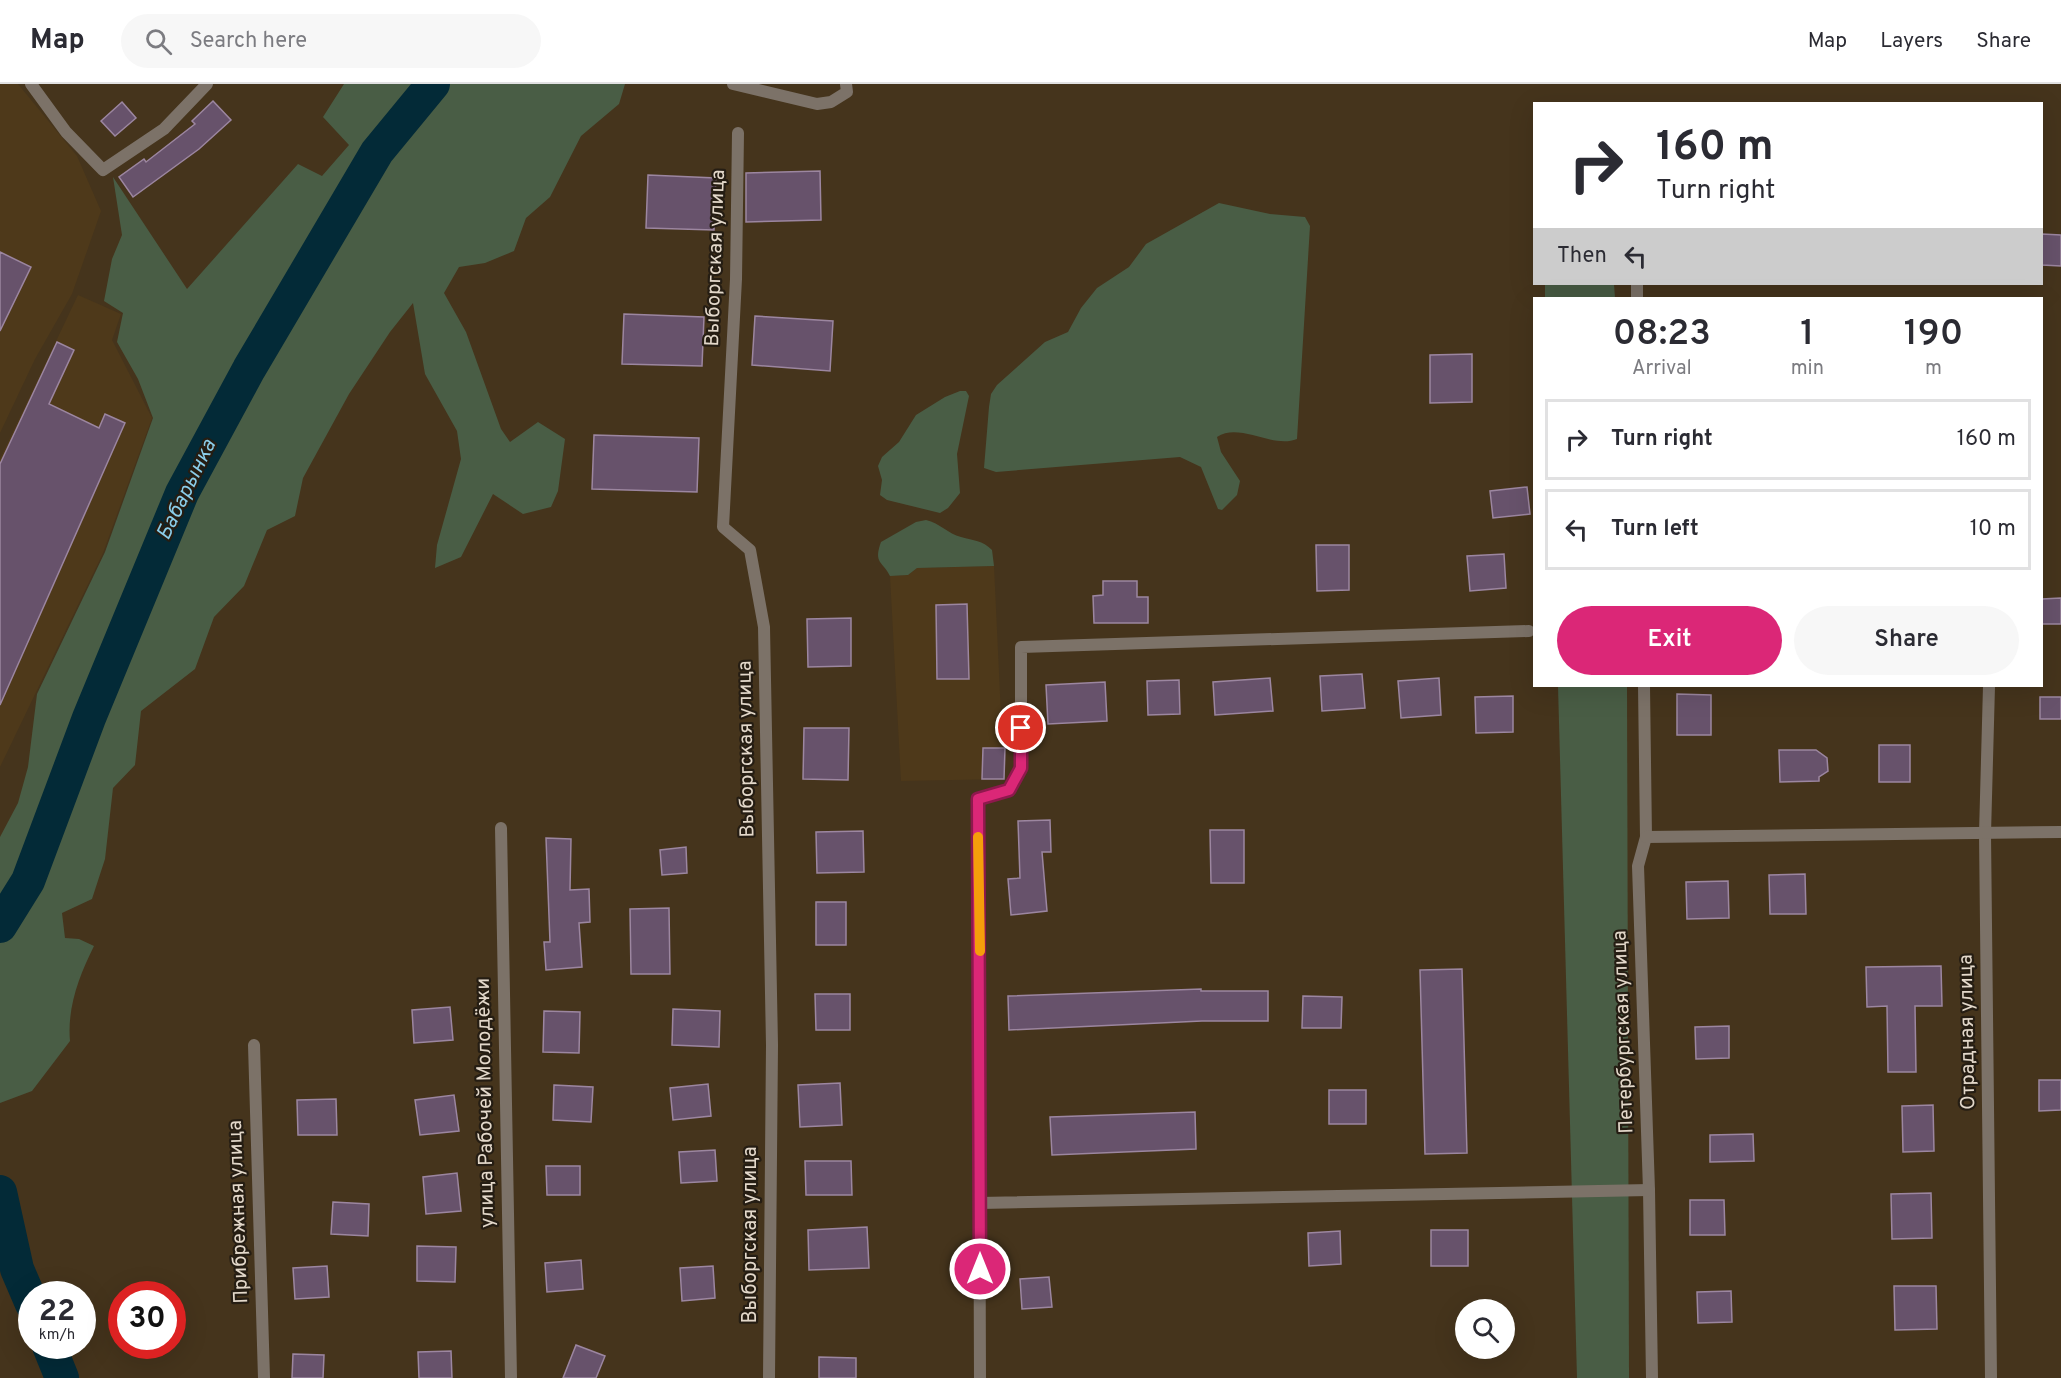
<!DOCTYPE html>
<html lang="en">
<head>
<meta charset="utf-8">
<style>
  body { margin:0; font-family:Overpass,sans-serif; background:#f7f7f7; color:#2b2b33; height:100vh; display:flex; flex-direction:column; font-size:22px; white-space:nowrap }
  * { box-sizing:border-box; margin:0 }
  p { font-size:20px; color:#7c7c81 }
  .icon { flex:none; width:33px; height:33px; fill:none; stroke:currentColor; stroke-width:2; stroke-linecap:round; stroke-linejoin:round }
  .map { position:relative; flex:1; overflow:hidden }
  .panel { position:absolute; left:1533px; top:213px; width:510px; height:390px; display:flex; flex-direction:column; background:#fff; border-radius:0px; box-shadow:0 6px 24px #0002 }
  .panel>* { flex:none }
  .guide { position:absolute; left:1533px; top:18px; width:510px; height:183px; border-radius:0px; box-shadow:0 6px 24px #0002; background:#fff; color:#2b2b33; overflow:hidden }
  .controls { position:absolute; left:1455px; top:1215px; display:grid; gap:12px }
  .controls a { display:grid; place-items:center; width:60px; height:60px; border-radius:50%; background:#fff; box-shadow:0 6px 24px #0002; font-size:30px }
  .speed { position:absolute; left:18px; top:1197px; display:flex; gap:12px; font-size:30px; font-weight:700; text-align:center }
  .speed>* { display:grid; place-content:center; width:78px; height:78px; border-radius:50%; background:#fff; box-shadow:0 6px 24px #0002; line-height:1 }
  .speed small { font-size:15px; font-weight:400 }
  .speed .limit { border:9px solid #d22; background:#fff; color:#111 }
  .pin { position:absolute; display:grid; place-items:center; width:51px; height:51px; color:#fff; margin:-26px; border:3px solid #fff; border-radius:50%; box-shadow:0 2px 6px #0007 }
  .me { position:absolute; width:66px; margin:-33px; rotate:0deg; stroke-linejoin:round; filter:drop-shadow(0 0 4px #0008) }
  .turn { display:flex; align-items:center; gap:21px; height:126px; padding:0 24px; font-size:27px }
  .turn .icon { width:78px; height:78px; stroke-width:2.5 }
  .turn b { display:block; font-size:42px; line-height:51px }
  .then { display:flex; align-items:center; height:57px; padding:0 24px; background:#0003; gap:12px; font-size:22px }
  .eta { display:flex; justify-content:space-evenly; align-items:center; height:102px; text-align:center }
  .eta b { font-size:36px; font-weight:600; line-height:42px }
  .button { display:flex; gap:12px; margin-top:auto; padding:12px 24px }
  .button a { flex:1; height:69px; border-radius:36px; background:#db2777; color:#fff; font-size:24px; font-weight:600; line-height:69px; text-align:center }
  .button a+a { background:#f7f7f7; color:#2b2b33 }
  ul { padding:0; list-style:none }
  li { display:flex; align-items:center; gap:18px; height:81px; margin:0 12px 9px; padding:0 12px; border:3px solid #e1e1e2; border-radius:0px }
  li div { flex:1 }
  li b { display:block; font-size:22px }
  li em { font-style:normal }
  header { display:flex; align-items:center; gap:36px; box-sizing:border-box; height:84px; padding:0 30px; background:#fff; border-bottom:2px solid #e1e1e2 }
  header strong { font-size:28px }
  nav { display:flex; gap:33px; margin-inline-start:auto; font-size:21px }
  .search { width:420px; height:54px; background:#f7f7f7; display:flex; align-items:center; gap:15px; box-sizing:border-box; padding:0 21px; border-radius:33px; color:#7c7c81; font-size:22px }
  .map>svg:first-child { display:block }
</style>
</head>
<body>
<header>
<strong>Map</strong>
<div class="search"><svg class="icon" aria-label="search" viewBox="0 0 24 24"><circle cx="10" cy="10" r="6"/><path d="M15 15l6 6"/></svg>Search here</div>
<nav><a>Map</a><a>Layers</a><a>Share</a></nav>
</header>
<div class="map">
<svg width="2061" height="1294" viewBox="0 0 2061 1294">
  <rect width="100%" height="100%" fill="#45341c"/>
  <!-- built -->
  <g fill="#4e391a">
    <path d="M 0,0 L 18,0 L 77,72 L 101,127 L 72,210 L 35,275 L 0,349 Z"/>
    <path d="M 78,211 L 121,230 L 112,256 L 152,334 L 103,469 L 0,683 L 0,375 Z"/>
    <path d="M 994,482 L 1004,695 L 901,697 L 890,492 L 908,491 L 917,484 Z"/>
  </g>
  <!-- green -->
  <g fill="#495d45">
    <path d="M 344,0 L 625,0 L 619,20 L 581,52 L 550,113 L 526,134 L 514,167 L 485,179 L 459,183 L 444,209 L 466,248 L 501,345 L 510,358 L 538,338 L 565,355 L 558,407 L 551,423 L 523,430 L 493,410 L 461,473 L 435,484 L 437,461 L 461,375 L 457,347 L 425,290 L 413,219 L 390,248 L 349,310 L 303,394 L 295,432 L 267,446 L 244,502 L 214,533 L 195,585 L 141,627 L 135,681 L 113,704 L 105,775 L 92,815 L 62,829 L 65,854 L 79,855 L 94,862 C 79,892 67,924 70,957 L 32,1007 L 0,1019 L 0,753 L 18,719 L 28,683 L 37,610 L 105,468 L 153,334 L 138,295 L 117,258 L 123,229 L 104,217 L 112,175 L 122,151 L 113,93 L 187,205 L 298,80 L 322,92 L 349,61 L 323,33 Z"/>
    <path d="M 1219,119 L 1270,130 L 1305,133 L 1310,142 L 1297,355 C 1272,365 1240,338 1217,353 L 1221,368 L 1240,397 L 1237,411 L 1222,426 L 1218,425 L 1201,383 L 1180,373 L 996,388 L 984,384 L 989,323 L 991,310 L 997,301 L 1045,258 L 1068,248 L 1081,224 L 1097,204 L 1129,183 L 1146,160 Z"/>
    <path d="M 1545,200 L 1614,200 L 1615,214 L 1545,214 Z"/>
    <path d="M 960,307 L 966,307 L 969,312 L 957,370 L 960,409 L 948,424 L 940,429 L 887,416 L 880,411 L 882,396 L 878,382 L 882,373 L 899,358 L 916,331 L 945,313 Z"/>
    <path d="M 926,436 C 940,439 948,450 961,453 C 974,457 982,456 992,466 L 994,482 L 917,484 L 908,491 L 890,492 C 883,477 873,480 881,458 L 916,438 Z"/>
    <path d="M 1558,602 L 1627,602 L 1629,1294 L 1577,1294 Z"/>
  </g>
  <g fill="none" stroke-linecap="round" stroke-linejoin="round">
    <!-- river -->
    <g stroke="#032a37" stroke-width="34">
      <path d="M 0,842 L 28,797 L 89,634 L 182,409 L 249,285 L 377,68 L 433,0"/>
      <path d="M 0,1108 L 17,1185 L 32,1220"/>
      <path d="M 49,1262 L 62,1294"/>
    </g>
  </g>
  <!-- building -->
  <g fill="#67526b" stroke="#9c86a0" stroke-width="1.5">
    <path d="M 213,17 L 231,36 L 199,65 L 133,113 L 119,93 L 144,75 L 146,78 L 195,40 L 192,37 Z"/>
    <path d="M 122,18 L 136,34 L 115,52 L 101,37 Z"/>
    <path d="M 820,87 L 821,136 L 746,138 L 746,89 Z"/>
    <path d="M 648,91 L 716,94 L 714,146 L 646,144 Z"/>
    <path d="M 2042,150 L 2061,151 L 2061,182 L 2042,181 Z"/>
    <path d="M 0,168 L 31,183 L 0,247 Z"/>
    <path d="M 624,230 L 704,233 L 702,282 L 622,280 Z"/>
    <path d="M 755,232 L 833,237 L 830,287 L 752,281 Z"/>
    <path d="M 57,258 L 74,266 L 49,320 L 99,344 L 105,330 L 125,339 L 0,621 L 0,380 Z"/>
    <path d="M 1472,270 L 1472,318 L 1430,319 L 1430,271 Z"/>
    <path d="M 594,351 L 699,354 L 697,408 L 592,405 Z"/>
    <path d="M 1527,403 L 1530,430 L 1493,434 L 1490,407 Z"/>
    <path d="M 1316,461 L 1349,461 L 1349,506 L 1317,507 Z"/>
    <path d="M 1504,470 L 1506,504 L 1470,507 L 1467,472 Z"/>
    <path d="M 1103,497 L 1137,497 L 1137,513 L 1148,513 L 1148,539 L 1094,539 L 1093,512 L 1103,511 Z"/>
    <path d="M 2061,514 L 2061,540 L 2042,540 L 2042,515 Z"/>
    <path d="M 967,520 L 969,595 L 937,595 L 936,521 Z"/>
    <path d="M 851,534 L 851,582 L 808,583 L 807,535 Z"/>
    <path d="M 1362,590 L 1365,624 L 1322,627 L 1320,592 Z"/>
    <path d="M 1270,594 L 1273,627 L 1215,631 L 1213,598 Z"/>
    <path d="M 1439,594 L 1441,631 L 1401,634 L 1398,597 Z"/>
    <path d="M 1179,596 L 1180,630 L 1148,631 L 1147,597 Z"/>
    <path d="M 1105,598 L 1107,637 L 1048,640 L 1046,601 Z"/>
    <path d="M 1677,610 L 1711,611 L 1711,651 L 1677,651 Z"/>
    <path d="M 1513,612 L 1513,648 L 1476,649 L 1475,613 Z"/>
    <rect x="2040" y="613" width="21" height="22"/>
    <path d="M 804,644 L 849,644 L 848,696 L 803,695 Z"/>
    <rect x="1879" y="661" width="31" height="37"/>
    <path d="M 983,664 L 1005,664 L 1004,695 L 982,695 Z"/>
    <path d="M 1779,666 L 1816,666 L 1827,674 L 1828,687 L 1819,693 L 1819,697 L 1780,698 Z"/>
    <path d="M 1050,736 L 1051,768 L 1042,768 L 1047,827 L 1011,831 L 1008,795 L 1020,794 L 1018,737 Z"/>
    <path d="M 1210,746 L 1244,746 L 1244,799 L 1211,799 Z"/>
    <path d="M 863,747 L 864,788 L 817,789 L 816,748 Z"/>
    <path d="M 546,754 L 571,755 L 570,806 L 589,805 L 590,838 L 579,839 L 582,883 L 546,886 L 544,858 L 550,858 Z"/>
    <path d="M 686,763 L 687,789 L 662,791 L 660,766 Z"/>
    <path d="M 1805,790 L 1806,830 L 1770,830 L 1769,791 Z"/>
    <path d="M 1728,797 L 1729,834 L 1687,835 L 1686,798 Z"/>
    <rect x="816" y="818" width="30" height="43"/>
    <path d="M 669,824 L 670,890 L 631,890 L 630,825 Z"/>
    <path d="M 1941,882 L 1942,922 L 1915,922 L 1916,988 L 1888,988 L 1887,922 L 1867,923 L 1866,883 Z"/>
    <path d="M 1462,885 L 1467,1069 L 1425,1070 L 1420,886 Z"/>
    <path d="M 1201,905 L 1201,907 L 1268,907 L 1268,937 L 1202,937 L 1009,946 L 1008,912 Z"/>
    <path d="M 815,910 L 850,910 L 850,946 L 816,946 Z"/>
    <path d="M 1303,912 L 1342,913 L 1341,944 L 1302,944 Z"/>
    <path d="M 450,923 L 453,956 L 414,959 L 412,926 Z"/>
    <path d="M 673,925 L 720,927 L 719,963 L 672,961 Z"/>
    <path d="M 544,927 L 580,928 L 579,969 L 543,968 Z"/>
    <path d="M 1729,942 L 1729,974 L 1696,975 L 1695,943 Z"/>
    <path d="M 2039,996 L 2061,996 L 2061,1026 L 2039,1027 Z"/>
    <path d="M 840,999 L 842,1041 L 800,1043 L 798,1001 Z"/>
    <path d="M 708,1000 L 711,1032 L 673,1036 L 670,1004 Z"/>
    <path d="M 554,1001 L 593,1003 L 591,1038 L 553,1036 Z"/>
    <rect x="1329" y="1006" width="37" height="34"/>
    <path d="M 454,1011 L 459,1047 L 420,1051 L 415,1016 Z"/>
    <path d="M 336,1015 L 337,1051 L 298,1051 L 297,1016 Z"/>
    <path d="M 1933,1021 L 1934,1067 L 1903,1068 L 1902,1022 Z"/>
    <path d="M 1195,1028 L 1196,1065 L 1052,1071 L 1050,1033 Z"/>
    <path d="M 1753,1050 L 1754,1077 L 1710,1078 L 1710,1051 Z"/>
    <path d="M 715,1066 L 717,1097 L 681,1099 L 679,1068 Z"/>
    <path d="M 805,1077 L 851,1077 L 852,1111 L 806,1111 Z"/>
    <path d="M 546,1082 L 580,1082 L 580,1111 L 547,1111 Z"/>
    <path d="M 457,1089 L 461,1127 L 426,1130 L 423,1093 Z"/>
    <path d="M 1931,1109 L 1932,1154 L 1892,1155 L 1891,1110 Z"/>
    <path d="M 1690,1116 L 1724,1116 L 1725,1151 L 1690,1151 Z"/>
    <path d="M 333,1118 L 369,1120 L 368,1152 L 331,1150 Z"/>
    <path d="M 867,1143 L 869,1184 L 809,1186 L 808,1146 Z"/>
    <rect x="1431" y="1146" width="37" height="36"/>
    <path d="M 1340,1147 L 1341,1180 L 1309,1182 L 1308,1149 Z"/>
    <path d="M 417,1162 L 456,1163 L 455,1198 L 417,1197 Z"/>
    <path d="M 581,1176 L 583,1205 L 547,1208 L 545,1179 Z"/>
    <path d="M 327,1182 L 329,1213 L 295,1215 L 293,1184 Z"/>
    <path d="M 713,1182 L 715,1214 L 682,1217 L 680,1184 Z"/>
    <path d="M 1049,1193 L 1052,1223 L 1022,1225 L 1020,1195 Z"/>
    <path d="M 1894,1202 L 1936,1202 L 1937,1245 L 1895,1246 Z"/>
    <path d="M 1731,1207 L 1732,1238 L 1698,1239 L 1697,1208 Z"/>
    <path d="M 576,1261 L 605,1272 L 596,1294 L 563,1294 Z"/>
    <path d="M 451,1267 L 452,1294 L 419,1294 L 418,1268 Z"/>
    <path d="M 293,1270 L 324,1271 L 323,1294 L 292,1294 Z"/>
    <path d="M 819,1273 L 856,1274 L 856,1294 L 819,1294 Z"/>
  </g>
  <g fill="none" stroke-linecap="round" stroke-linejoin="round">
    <!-- street -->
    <g stroke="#7c7268" stroke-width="12">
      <path d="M 31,0 L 66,48 L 103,86 L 164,45 L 207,0"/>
      <path d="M 733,0 L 817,20 L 831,18 L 847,8 L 846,0"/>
      <path d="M 738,49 L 736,195 L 723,443 L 750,466 L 764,543 L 772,961 L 769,1294"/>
      <path d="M 1637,200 L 1637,214"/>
      <path d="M 1644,602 L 1646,753 L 1638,782 L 1649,1106 L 1652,1294"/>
      <path d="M 1989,602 L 1985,750 L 1991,1294"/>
      <path d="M 501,744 L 511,1294"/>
      <path d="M 1646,753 L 2061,748"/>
      <path d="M 254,961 L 264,1294"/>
      <path d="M 980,1119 L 1649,1106"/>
      <path d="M 980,1294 L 978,715 L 1009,706 L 1021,684 L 1021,563 L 1529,547"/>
    </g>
  </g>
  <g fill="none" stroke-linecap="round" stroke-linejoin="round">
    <!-- route casing -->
    <g stroke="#8e194d" stroke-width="15">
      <path id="route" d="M 980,1185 L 978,715 L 1009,706 L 1021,684 L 1021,644"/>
    </g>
    <!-- route -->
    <use href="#route" stroke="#db2777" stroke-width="10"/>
    <!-- slow -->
    <path stroke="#f59e0b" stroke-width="10" d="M 978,753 L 980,867"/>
  </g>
  <g text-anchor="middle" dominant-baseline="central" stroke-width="4.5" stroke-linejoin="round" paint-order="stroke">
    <!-- street labels -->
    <g font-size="20" fill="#e3d8ca" stroke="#251d13">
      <text transform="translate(716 174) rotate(-88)">Выборгская улица</text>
      <text transform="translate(747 665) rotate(-91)">Выборгская улица</text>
      <text transform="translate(1624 948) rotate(-92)">Петербургская улица</text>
      <text transform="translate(1968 948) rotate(-91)">Отрадная улица</text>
      <text transform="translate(486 1019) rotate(-91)">улица Рабочей Молодёжи</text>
      <text transform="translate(239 1128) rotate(-92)">Прибрежная улица</text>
      <text transform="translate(751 1151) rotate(-90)">Выборгская улица</text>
    </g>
    <!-- water labels -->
    <g font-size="21" font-style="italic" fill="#8acde9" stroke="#251d13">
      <text transform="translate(187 406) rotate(-64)">Бабарынка</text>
    </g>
  </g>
</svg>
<div class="controls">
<a><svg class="icon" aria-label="search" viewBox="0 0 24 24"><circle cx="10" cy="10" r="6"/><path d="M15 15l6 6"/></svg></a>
</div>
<div class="speed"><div>22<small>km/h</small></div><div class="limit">30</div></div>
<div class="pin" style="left:1021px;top:644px;background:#d93025"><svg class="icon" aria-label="arrive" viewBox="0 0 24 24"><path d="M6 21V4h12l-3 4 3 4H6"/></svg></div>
<svg class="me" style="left:980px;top:1185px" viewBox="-20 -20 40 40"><circle r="17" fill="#db2777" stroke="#fff" stroke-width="3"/><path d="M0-11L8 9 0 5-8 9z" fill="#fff"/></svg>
<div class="guide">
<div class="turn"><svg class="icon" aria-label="right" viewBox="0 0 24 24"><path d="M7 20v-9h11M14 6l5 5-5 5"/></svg><div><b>160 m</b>Turn right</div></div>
<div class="then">Then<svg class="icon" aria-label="left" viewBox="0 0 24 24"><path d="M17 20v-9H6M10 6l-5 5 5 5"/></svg></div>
</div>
<section class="panel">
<div class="eta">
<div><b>08:23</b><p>Arrival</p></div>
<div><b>1</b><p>min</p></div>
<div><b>190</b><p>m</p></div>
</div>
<ul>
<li><svg class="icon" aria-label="right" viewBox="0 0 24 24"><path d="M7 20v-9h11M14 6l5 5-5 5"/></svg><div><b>Turn right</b></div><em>160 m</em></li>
<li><svg class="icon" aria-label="left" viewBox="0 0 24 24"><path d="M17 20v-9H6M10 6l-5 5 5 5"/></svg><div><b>Turn left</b></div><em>10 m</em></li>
</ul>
<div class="button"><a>Exit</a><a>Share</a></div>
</section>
</div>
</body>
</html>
